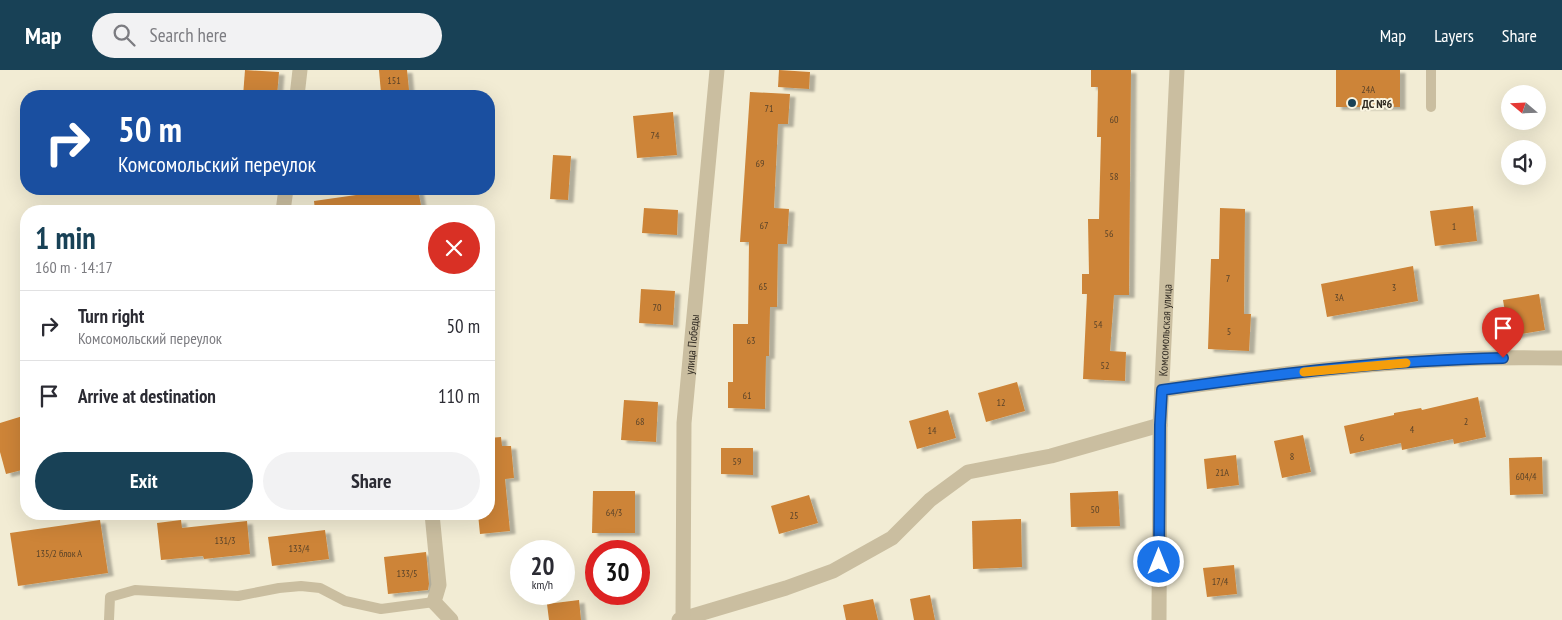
<!DOCTYPE html>
<html lang="en">
<head>
<meta charset="utf-8">
<style>
  body { margin:0; font-family:"PT Sans Narrow",sans-serif; background:#f2f2f3; color:#2b2b33; height:100vh; display:flex; flex-direction:column; font-size:19px; white-space:nowrap }
  * { box-sizing:border-box; margin:0 }
  p { font-size:16px; color:#7c7c81 }
  .icon { flex:none; width:28px; height:28px; fill:none; stroke:currentColor; stroke-width:2; stroke-linecap:round; stroke-linejoin:round }
  .map { position:relative; flex:1; overflow:hidden }
  .details { position:absolute; left:20px; top:135px; width:475px; height:315px; display:flex; flex-direction:column; background:#fff; border-radius:20px; box-shadow:0 5px 20px #0002 }
  .details>* { flex:none }
  .top-card { position:absolute; left:20px; top:20px; width:475px; height:105px; border-radius:20px; box-shadow:0 5px 20px #0002; background:#1a4fa0; color:#fff; overflow:hidden }
  .needle { width:32px; rotate:289deg }
  .controls { position:absolute; left:1501px; top:15px; display:grid; gap:10px }
  .controls a { display:grid; place-items:center; width:45px; height:45px; border-radius:50%; background:#fff; box-shadow:0 5px 20px #0002; font-size:25px }
  .speed { position:absolute; left:510px; top:470px; display:flex; gap:10px; font-size:25px; font-weight:700; text-align:center }
  .speed>* { display:grid; place-content:center; width:65px; height:65px; border-radius:50%; background:#fff; box-shadow:0 5px 20px #0002; line-height:1 }
  .speed small { font-size:12px; font-weight:400 }
  .speed .limit { border:8px solid #d22; background:#fff; color:#111 }
  .pin { position:absolute; display:grid; place-items:center; width:42px; height:42px; color:#fff; margin:-51px -21px; border-radius:50% 50% 50% 0; rotate:-45deg; box-shadow:0 0 5px #0007 }
  .pin .icon { rotate:45deg }
  .me { position:absolute; width:55px; margin:-28px; rotate:0deg; stroke-linejoin:round; filter:drop-shadow(0 0 4px #0008) }
  .turn { display:flex; align-items:center; gap:18px; height:105px; padding:0 15px; font-size:22px }
  .turn .icon { width:65px; height:65px; stroke-width:2.5 }
  .turn b { display:block; font-size:35px; line-height:42px }
  .round { display:grid; place-items:center; flex:none; width:52px; height:52px; border-radius:26px; background:#f2f2f3 }
  .headline { display:flex; align-items:center; justify-content:space-between; height:85px; padding:0 15px }
  h1 { font-size:30px; font-weight:700; line-height:38px; color:#184156 }
  .action { display:flex; gap:10px; margin-top:auto; padding:10px 15px }
  .action a { flex:1; height:58px; border-radius:30px; background:#184156; color:#fff; font-size:20px; font-weight:700; line-height:58px; text-align:center }
  .action a+a { background:#f2f2f3; color:#2b2b33 }
  ul { padding:0; list-style:none }
  li { display:flex; align-items:center; gap:15px; height:70px; padding:0 15px; border-top:1px solid #e1e1e2 }
  li div { flex:1 }
  li b { display:block; font-size:19px }
  li em { font-style:normal }
  header { display:flex; align-items:center; gap:30px; box-sizing:border-box; height:70px; padding:0 25px; background:#184156; color:#fff }
  header strong { font-size:24px }
  nav { display:flex; gap:28px; margin-inline-start:auto; font-size:18px }
  .search { width:350px; height:45px; background:#f2f2f3; display:flex; align-items:center; gap:12px; box-sizing:border-box; padding:0 18px; border-radius:28px; color:#7c7c81; font-size:19px }
  .map>svg:first-child { display:block }
</style>
</head>
<body>
<header>
<strong>Map</strong>
<div class="search"><svg class="icon" aria-label="search" viewBox="0 0 24 24"><circle cx="10" cy="10" r="6"/><path d="M15 15l6 6"/></svg>Search here</div>
<nav><a>Map</a><a>Layers</a><a>Share</a></nav>
</header>
<div class="map">
<svg width="1562" height="550" viewBox="0 0 1562 550">
  <defs>
    <filter id="shadow"><feDropShadow dx="5.5" dy="3" stdDeviation="1" flood-color="#0004"/></filter>
  </defs>
  <rect width="100%" height="100%" fill="#f2ecd4"/>
  <!-- building -->
  <g fill="#cd8437" filter="url(#shadow)">
    <path d="M 245,0 L 279,2 L 277,26 L 243,26 Z"/>
    <path d="M 379,0 L 407,0 L 409,20 L 381,23 Z"/>
    <path d="M 779,0 L 810,2 L 809,19 L 778,17 Z"/>
    <path d="M 1091,0 L 1131,0 L 1129,225 L 1114,225 L 1110,281 L 1126,282 L 1125,311 L 1083,309 L 1087,224 L 1082,224 L 1082,204 L 1089,204 L 1088,149 L 1099,149 L 1101,67 L 1097,67 L 1098,17 L 1091,17 Z"/>
    <rect x="1336" y="0" width="64" height="37"/>
    <path d="M 750,22 L 790,24 L 788,54 L 778,54 L 774,138 L 789,139 L 787,174 L 778,174 L 777,237 L 770,237 L 769,286 L 766,286 L 765,339 L 728,338 L 728,312 L 733,312 L 733,254 L 748,254 L 749,172 L 740,172 Z"/>
    <path d="M 673,42 L 677,85 L 637,88 L 633,46 Z"/>
    <path d="M 553,85 L 571,86 L 568,130 L 550,129 Z"/>
    <path d="M 398,119 L 418,119 L 422,141 L 315,141 L 314,131 Z"/>
    <path d="M 1473,136 L 1477,171 L 1435,176 L 1430,141 Z"/>
    <path d="M 644,138 L 678,140 L 677,165 L 642,163 Z"/>
    <path d="M 1220,138 L 1245,139 L 1244,244 L 1251,244 L 1249,281 L 1208,279 L 1211,189 L 1219,189 Z"/>
    <path d="M 1413,196 L 1418,231 L 1327,247 L 1321,214 Z"/>
    <path d="M 641,219 L 675,221 L 673,255 L 639,253 Z"/>
    <path d="M 1539,224 L 1545,260 L 1509,266 L 1503,230 Z"/>
    <path d="M 1017,312 L 1025,341 L 986,352 L 978,323 Z"/>
    <path d="M 1478,327 L 1486,367 L 1454,374 L 1453,369 L 1402,380 L 1401,373 L 1350,384 L 1344,356 L 1394,345 L 1394,343 L 1421,338 L 1422,340 Z"/>
    <path d="M 624,330 L 658,332 L 656,372 L 621,370 Z"/>
    <path d="M 948,340 L 956,368 L 917,379 L 909,351 Z"/>
    <path d="M 26,345 L 26,399 L 6,404 L 0,382 L 0,353 Z"/>
    <path d="M 1303,365 L 1311,402 L 1282,408 L 1274,371 Z"/>
    <path d="M 501,367 L 502,376 L 511,376 L 514,408 L 505,409 L 510,461 L 480,464 L 478,444 L 489,444 L 489,368 Z"/>
    <path d="M 721,378 L 753,378 L 753,405 L 721,404 Z"/>
    <path d="M 1236,385 L 1239,415 L 1207,419 L 1204,389 Z"/>
    <path d="M 1542,387 L 1543,424 L 1510,425 L 1509,388 Z"/>
    <path d="M 593,421 L 635,421 L 635,463 L 592,463 Z"/>
    <path d="M 1118,421 L 1120,456 L 1071,457 L 1070,423 Z"/>
    <path d="M 809,425 L 818,453 L 779,464 L 771,436 Z"/>
    <path d="M 1021,449 L 1022,497 L 973,499 L 972,451 Z"/>
    <path d="M 100,450 L 108,503 L 18,516 L 10,463 Z"/>
    <path d="M 181,450 L 182,458 L 247,451 L 250,484 L 204,489 L 203,486 L 161,490 L 157,453 Z"/>
    <path d="M 325,460 L 329,489 L 272,496 L 268,467 Z"/>
    <path d="M 426,482 L 429,514 L 428,520 L 388,524 L 384,487 Z"/>
    <path d="M 1234,495 L 1237,524 L 1207,527 L 1203,498 Z"/>
    <path d="M 930,525 L 935,550 L 914,550 L 910,529 Z"/>
    <path d="M 873,529 L 878,550 L 846,550 L 843,535 Z"/>
    <path d="M 579,530 L 581,550 L 549,550 L 547,534 Z"/>
  </g>
  <g fill="none" stroke-linecap="round" stroke-linejoin="round">
    <!-- lane -->
    <g stroke="#cabea0" stroke-width="10">
      <path d="M 1431,0 L 1431,37"/>
      <path d="M 109,550 L 110,527 L 135,520 L 238,526 L 279,518 L 301,516 L 320,518 L 345,531 L 381,539 L 434,532"/>
    </g>
    <!-- street -->
    <g stroke="#cabea0" stroke-width="15">
      <path d="M 297,26 L 300,0"/>
      <path d="M 283,141 L 286,119"/>
      <path d="M 1162,320 C 1262,306 1363,293 1463,289 C 1496,287 1529,288 1562,288"/>
      <path d="M 432,444 L 439,515 L 434,532 L 451,550"/>
      <path d="M 679,550 L 786,518 L 833,501 L 892,468 L 930,430 L 968,402 L 1051,386 L 1160,355"/>
      <path id="s1" d="M 683,550 L 684,353 L 717,0"/>
      <path id="s2" d="M 1159,550 L 1160,355 L 1177,0"/>
    </g>
  </g>
  <g fill="none" stroke-linecap="round" stroke-linejoin="round">
    <!-- route casing -->
    <g stroke="#114b97" stroke-width="12">
      <path id="route" d="M 1159,492 L 1160,355 L 1162,320 C 1275,304 1389,290 1503,288"/>
    </g>
    <!-- route -->
    <use href="#route" stroke="#1a73e8" stroke-width="9"/>
    <!-- slow -->
    <path stroke="#f59e0b" stroke-width="9" d="M 1304,302 L 1406,293"/>
  </g>
  <!-- markers -->
  <circle fill="#184156" stroke="#faf5e1" stroke-width="2" cx="1352" cy="33" r="5"/>
  <g text-anchor="middle" dominant-baseline="central" stroke-width="4" stroke-linejoin="round" paint-order="stroke">
    <!-- number labels -->
    <g font-size="10" fill="#5a4329">
      <text x="394" y="10">151</text>
      <text x="1368" y="19">24А</text>
      <text x="769" y="38">71</text>
      <text x="1114" y="49">60</text>
      <text x="655" y="65">74</text>
      <text x="760" y="93">69</text>
      <text x="1114" y="106">58</text>
      <text x="764" y="155">67</text>
      <text x="1454" y="156">1</text>
      <text x="1109" y="163">56</text>
      <text x="1228" y="208">7</text>
      <text x="763" y="216">65</text>
      <text x="1394" y="217">3</text>
      <text x="1339" y="227">3А</text>
      <text x="657" y="237">70</text>
      <text x="1098" y="254">54</text>
      <text x="1229" y="261">5</text>
      <text x="751" y="270">63</text>
      <text x="1105" y="295">52</text>
      <text x="747" y="325">61</text>
      <text x="1001" y="332">12</text>
      <text x="640" y="351">68</text>
      <text x="1466" y="351">2</text>
      <text x="1412" y="359">4</text>
      <text x="932" y="360">14</text>
      <text x="1362" y="367">6</text>
      <text x="1292" y="386">8</text>
      <text x="737" y="391">59</text>
      <text x="1222" y="402">21А</text>
      <text x="1526" y="406">604/4</text>
      <text x="1095" y="439">50</text>
      <text x="614" y="442">64/3</text>
      <text x="794" y="445">25</text>
      <text x="225" y="470">131/3</text>
      <text x="299" y="478">133/4</text>
      <text x="59" y="483">135/2 блок А</text>
      <text x="407" y="503">133/5</text>
      <text x="1220" y="511">17/4</text>
    </g>
    <!-- poi labels -->
    <g font-size="12" font-weight="bold" fill="#332d24" stroke="#faf5e1" text-anchor="start">
      <text x="1362" y="33">ДС №6</text>
    </g>
    <!-- street labels -->
    <g font-size="12" fill="#332d24" stroke="#faf5e1">
      <text stroke="none"><textPath href="#s2" startOffset="290">Комсомольская улица</textPath></text>
      <text stroke="none"><textPath href="#s1" startOffset="276">улица Победы</textPath></text>
    </g>
  </g>
</svg>
<div class="controls">
<a><svg class="needle" viewBox="-14 -14 28 28"><path d="M0-13l5 13h-10z" fill="#e53935"/><path d="M0 13l5-13h-10z" fill="#7c7c81"/></svg></a>
<a><svg class="icon" aria-label="sound" viewBox="0 0 24 24"><path d="M4 9h4l5-4v14l-5-4H4zM17 9q2 3 0 6"/></svg></a>
</div>
<div class="speed"><div>20<small>km/h</small></div><div class="limit">30</div></div>
<div class="pin" style="left:1503px;top:288px;background:#d93025"><svg class="icon" aria-label="arrive" viewBox="0 0 24 24"><path d="M6 21V4h12l-3 4 3 4H6"/></svg></div>
<svg class="me" style="left:1159px;top:492px" viewBox="-20 -20 40 40"><circle r="17" fill="#1a73e8" stroke="#fff" stroke-width="3"/><path d="M0-11L8 9 0 5-8 9z" fill="#fff"/></svg>
<div class="top-card">
<div class="turn"><svg class="icon" aria-label="right" viewBox="0 0 24 24"><path d="M7 20v-9h11M14 6l5 5-5 5"/></svg><div><b>50 m</b>Комсомольский переулок</div></div>
</div>
<section class="details">
<div class="headline"><div><h1>1 min</h1><p>160 m · 14:17</p></div><a class="round" style="background:#d93025;color:#fff"><svg class="icon" aria-label="close" viewBox="0 0 24 24"><path d="M6 6l12 12M18 6L6 18"/></svg></a></div>
<ul>
<li><svg class="icon" aria-label="right" viewBox="0 0 24 24"><path d="M7 20v-9h11M14 6l5 5-5 5"/></svg><div><b>Turn right</b><p>Комсомольский переулок</p></div><em>50 m</em></li>
<li><svg class="icon" aria-label="arrive" viewBox="0 0 24 24"><path d="M6 21V4h12l-3 4 3 4H6"/></svg><div><b>Arrive at destination</b></div><em>110 m</em></li>
</ul>
<div class="action"><a>Exit</a><a>Share</a></div>
</section>
</div>
</body>
</html>
